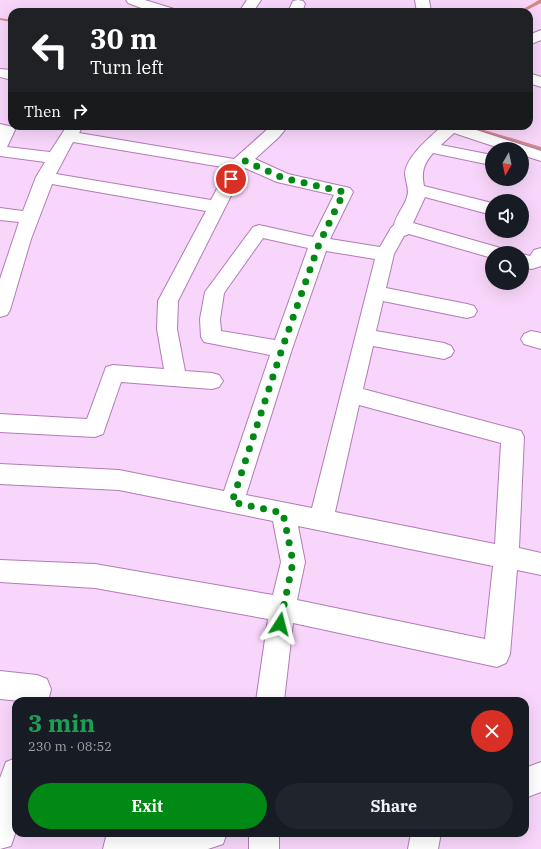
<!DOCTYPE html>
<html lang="en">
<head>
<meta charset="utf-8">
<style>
  body { margin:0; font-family:"IBM Plex Serif",serif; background:#20242c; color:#f1f3f6; height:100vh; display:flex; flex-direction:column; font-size:15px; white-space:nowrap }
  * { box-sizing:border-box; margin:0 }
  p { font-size:13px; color:#9ea1a6 }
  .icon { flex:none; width:22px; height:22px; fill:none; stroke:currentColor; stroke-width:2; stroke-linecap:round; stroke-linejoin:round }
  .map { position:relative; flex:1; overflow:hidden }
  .details { position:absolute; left:12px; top:697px; width:517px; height:140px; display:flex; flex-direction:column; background:#171b24; border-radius:12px; box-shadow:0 4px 16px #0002 }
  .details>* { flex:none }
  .hud { position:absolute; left:8px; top:8px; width:525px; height:122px; border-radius:12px; box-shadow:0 4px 16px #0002; background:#202124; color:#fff; overflow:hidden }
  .needle { width:26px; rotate:189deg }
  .tools { position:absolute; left:485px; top:142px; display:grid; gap:8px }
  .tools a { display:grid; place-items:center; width:44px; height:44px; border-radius:50%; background:#171b24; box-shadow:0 4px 16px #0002; font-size:20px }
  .pin { position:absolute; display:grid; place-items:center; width:34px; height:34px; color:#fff; margin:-17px; border:2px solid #fff; border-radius:50%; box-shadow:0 1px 4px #0007 }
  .me { position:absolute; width:44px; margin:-22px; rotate:9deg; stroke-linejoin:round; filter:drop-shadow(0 0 3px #0008) }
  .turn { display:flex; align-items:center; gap:14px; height:84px; padding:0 16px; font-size:18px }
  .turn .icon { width:52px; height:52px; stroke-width:2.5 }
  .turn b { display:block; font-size:28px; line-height:34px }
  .then { display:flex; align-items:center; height:38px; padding:0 16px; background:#0003; gap:8px; font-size:15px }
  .round { display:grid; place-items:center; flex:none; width:42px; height:42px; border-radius:21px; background:#20242c }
  .summary { display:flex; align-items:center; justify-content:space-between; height:68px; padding:0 16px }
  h1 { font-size:24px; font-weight:700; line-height:30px; color:#1e9e55 }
  .cta { display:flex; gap:8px; margin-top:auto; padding:8px 16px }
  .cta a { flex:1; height:46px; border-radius:24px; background:#008914; color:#fff; font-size:16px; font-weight:700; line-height:46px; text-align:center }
  .cta a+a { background:#20242c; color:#f1f3f6 }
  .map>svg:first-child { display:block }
</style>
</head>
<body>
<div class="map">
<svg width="541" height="849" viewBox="0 0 541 849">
  <rect width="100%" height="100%" fill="#f8d6fb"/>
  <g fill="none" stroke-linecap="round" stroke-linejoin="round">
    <!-- stream -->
    <g fill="#d48884" fill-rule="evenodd">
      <path d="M 539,0 L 541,0 L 541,3 L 523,12 L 518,12 Z"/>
      <path d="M 0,18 L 12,20 L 12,22 L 0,20 Z"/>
      <path d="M 463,126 L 471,126 L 541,147 L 541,151 Z"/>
    </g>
    <!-- minor casing -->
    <g stroke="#b17cb6" stroke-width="2">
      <g id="minor">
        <path d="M 126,0 L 145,0 L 174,9 L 176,12 L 152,12 L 128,3 Z"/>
        <path d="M 247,0 L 261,0 L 253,12 L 239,12 Z"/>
        <path d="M 298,0 L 303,1 L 305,4 L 302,12 L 288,12 L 293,1 Z"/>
        <path d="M 415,0 L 429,0 L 431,12 L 417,12 Z"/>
        <path d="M 541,30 L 541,40 L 529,45 L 529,35 Z"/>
        <path d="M 0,69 L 12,70 L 12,80 L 0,77 Z"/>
        <path d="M 529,73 L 541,77 L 541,87 L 529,83 Z"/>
        <path d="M 0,124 L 13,127 L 15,130 L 7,147 L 50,152 L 67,126 L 83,126 L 79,133 L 234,159 L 271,126 L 288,126 L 279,137 L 255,159 L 288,174 L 350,188 L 353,192 L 330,239 L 380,247 L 391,228 L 394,225 C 396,215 404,207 407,197 C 410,189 405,181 405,173 C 406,157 430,137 441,127 L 440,126 L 464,126 L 541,151 L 541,161 L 522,155 L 522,149 L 502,149 L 454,133 L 441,145 L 492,155 L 492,163 L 486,164 L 433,153 C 424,164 421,171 424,186 L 492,203 L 492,215 L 425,197 L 413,223 L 504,249 L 506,253 L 492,253 L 492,258 L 409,234 L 404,236 L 394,254 L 386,288 L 467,304 L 474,306 L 477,311 L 474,316 L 467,318 L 383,301 L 376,331 L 444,343 L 451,346 L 454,351 L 451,356 L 444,359 L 373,346 L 363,389 L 521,431 L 524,437 L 519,548 L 541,553 L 541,575 L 517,570 L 510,654 L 506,663 L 497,667 L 293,623 L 284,701 L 256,701 L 268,619 L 95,588 L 0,582 L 0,560 L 95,564 L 273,595 L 281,562 L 273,521 L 119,490 L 0,484 L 0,464 L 119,470 L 224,491 L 270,355 L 204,342 L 201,337 L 200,319 L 205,292 L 253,227 L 259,225 L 313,237 L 334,195 L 277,182 L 245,168 L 178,301 L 177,329 L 185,371 L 212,373 L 219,375 L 223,381 L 219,387 L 212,389 L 121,382 L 103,434 L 95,437 L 0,432 L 0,414 L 87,419 L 106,367 L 113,365 L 164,369 L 157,329 L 158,301 L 206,211 L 52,184 L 31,239 L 10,310 L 7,315 L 0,317 L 0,279 L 19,222 L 0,220 L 0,208 L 23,211 L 36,177 L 45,162 L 0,156 ZM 73,142 L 228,168 L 211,200 L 56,174 ZM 263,238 L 308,248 L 275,340 L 221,331 L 220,319 L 224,293 ZM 326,251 L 375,259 L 312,508 L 246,495 L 292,349 ZM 359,405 L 501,443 L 495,544 L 335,512 ZM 298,526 L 493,566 L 485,639 L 297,600 L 305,562 Z"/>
        <path d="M 541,248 L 541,266 L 532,269 L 522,267 L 522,254 L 530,256 L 534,250 Z"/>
        <path d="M 531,331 L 541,333 L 541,349 L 524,344 L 521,339 L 524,334 Z"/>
        <path d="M 0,671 L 37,675 L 47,679 L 51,689 L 48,701 L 20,701 L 0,699 Z"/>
        <path d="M 16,758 L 16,831 L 11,846 L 0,849 L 0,778 L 6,762 Z"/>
        <path d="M 541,762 L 541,792 L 525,798 L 525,768 Z"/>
        <path d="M 107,833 L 227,833 L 223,844 L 208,849 L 103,849 Z"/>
        <rect x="249" y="833" width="30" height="16"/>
        <path d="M 411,833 L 441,833 L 438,849 L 408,849 Z"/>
      </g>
    </g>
    <!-- minor -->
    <use href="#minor" fill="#fff" fill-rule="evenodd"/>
  </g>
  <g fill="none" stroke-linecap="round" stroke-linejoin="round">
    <!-- route -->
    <path stroke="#008914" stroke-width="7" stroke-dasharray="0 12.6" d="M 231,179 L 238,165 L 243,160 L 283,178 L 344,192 L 319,244 L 282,349 L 232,502 L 283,513 L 293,562 L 280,624"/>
  </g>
</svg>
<div class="tools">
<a><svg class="needle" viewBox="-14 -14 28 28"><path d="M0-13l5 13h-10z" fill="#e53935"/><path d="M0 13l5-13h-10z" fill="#9ea1a6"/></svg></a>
<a><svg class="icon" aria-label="sound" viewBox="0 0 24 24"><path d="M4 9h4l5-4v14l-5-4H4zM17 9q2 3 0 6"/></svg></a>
<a><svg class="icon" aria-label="search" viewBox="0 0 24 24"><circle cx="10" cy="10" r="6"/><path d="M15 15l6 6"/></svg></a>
</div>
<div class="pin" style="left:231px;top:179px;background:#d93025"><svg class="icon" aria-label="arrive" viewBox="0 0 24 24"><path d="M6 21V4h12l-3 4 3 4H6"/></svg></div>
<svg class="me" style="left:280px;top:624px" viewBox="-20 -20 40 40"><path d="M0-17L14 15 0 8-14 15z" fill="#008914" stroke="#fff" stroke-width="4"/></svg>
<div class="hud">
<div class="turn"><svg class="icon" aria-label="left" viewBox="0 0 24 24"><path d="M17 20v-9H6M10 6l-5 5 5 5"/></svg><div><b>30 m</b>Turn left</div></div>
<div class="then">Then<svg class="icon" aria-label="right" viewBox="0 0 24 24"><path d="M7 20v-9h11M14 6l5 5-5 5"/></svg></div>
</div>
<section class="details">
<div class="summary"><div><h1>3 min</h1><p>230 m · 08:52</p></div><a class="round" style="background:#d93025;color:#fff"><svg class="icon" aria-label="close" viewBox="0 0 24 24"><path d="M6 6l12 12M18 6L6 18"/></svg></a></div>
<div class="cta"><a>Exit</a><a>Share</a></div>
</section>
</div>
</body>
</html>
